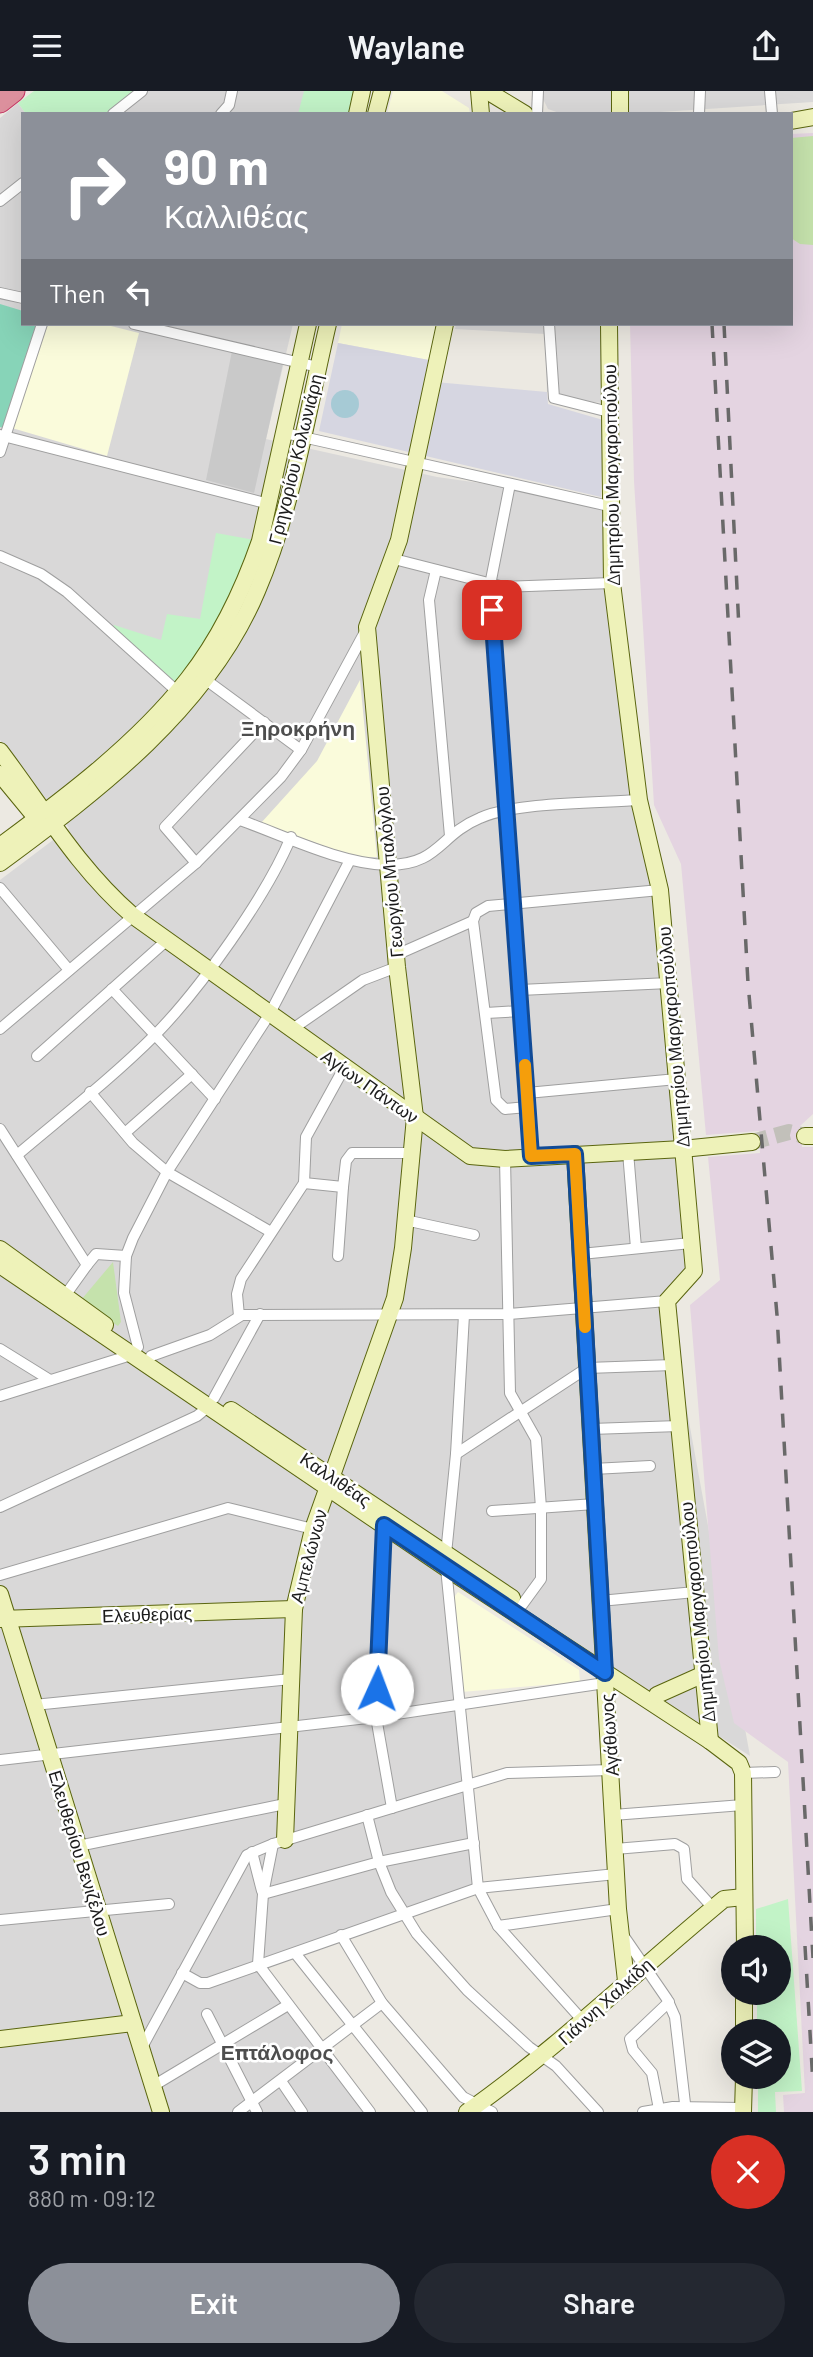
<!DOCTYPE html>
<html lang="en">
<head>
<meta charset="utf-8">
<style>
  body { margin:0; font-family:Barlow,sans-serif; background:#242831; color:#f1f3f6; height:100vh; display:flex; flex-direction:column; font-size:26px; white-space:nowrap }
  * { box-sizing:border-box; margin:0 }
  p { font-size:23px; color:#9ea1a6 }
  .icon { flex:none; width:38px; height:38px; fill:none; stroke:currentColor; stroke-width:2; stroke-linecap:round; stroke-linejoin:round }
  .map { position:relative; height:2021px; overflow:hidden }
  .drawer { display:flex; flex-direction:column; background:#171b24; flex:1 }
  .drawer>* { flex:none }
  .top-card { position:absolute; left:21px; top:21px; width:772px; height:214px; border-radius:0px; box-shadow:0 7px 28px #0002; background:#8c9099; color:#fff; overflow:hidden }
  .controls { position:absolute; left:721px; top:1844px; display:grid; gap:14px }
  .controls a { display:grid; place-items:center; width:70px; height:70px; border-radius:50%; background:#171b24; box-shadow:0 7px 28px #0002; font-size:35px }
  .pin { position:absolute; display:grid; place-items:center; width:60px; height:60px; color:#fff; margin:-30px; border-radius:14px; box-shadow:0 4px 10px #0006 }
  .me { position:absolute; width:77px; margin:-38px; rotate:2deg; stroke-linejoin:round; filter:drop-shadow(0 0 5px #0008) }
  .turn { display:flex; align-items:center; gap:24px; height:147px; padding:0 28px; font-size:32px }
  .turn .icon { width:91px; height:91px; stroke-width:2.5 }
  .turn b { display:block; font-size:49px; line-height:60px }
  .then { display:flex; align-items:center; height:66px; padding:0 28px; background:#0003; gap:14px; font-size:26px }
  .round { display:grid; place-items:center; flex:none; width:74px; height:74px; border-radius:37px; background:#242831 }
  .head { display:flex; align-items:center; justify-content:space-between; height:119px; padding:0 28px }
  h1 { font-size:42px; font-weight:600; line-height:52px }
  .button { display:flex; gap:14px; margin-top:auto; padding:14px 28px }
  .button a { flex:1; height:80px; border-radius:42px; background:#8c9099; color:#fff; font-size:28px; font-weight:600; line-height:80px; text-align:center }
  .button a+a { background:#242831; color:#f1f3f6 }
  header { display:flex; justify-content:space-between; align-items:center; height:91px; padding:0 28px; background:#171b24; font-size:32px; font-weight:600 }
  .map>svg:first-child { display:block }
</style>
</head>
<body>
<header><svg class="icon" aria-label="menu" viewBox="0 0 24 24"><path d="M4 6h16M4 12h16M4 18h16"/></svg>Waylane<svg class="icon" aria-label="share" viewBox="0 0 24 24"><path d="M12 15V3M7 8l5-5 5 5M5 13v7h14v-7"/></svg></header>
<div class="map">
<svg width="813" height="2021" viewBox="0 0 813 2021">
  <rect width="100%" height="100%" fill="#ece9e2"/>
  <!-- residential -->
  <g fill="#d9d8d8">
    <path d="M 134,0 L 352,0 L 346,23 L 105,23 Z"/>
    <path d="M 539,0 L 813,0 L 813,11 L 630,23 L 562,23 L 548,18 Z"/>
    <path d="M 18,12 L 26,23 L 23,23 L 23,233 L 293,233 L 266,348 L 437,386 L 602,409 L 604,312 L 565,308 L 547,301 L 545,243 L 455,238 L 456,233 L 609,233 L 612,492 L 660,799 L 694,1180 L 667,1210 L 750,1665 L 451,1472 L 480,1794 L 258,1873 L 367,2021 L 0,2021 L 0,789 L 69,737 L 0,649 L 0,27 Z"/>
  </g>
  <!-- industrial -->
  <path fill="#e4d4e1" d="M 813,42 L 813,1023 L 800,1035 L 802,1056 L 813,1056 L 813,2021 L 784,2021 L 783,2004 L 805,2002 L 788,1671 L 734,1632 L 719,1568 L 690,1214 L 720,1189 L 708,1066 L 760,1062 L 759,1040 L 706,1044 L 681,773 L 654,714 L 634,390 L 630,233 L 791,233 L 791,43 Z"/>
  <!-- education -->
  <g fill="#fafbdb">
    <path d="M 393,0 L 442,0 L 469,17 L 470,23 L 387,23 Z"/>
    <path d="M 46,233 L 103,233 L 139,242 L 107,365 L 12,337 Z"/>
    <path d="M 342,233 L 437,233 L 429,269 L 338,252 Z"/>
    <path d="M 360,589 L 377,766 L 355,766 L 261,732 L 317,670 Z"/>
    <path d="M 458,1501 L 579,1579 L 580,1591 L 461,1601 L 452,1509 Z"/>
  </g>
  <!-- religious -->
  <path fill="#c9c9c9" d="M 232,260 L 283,272 L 254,402 L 206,389 Z"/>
  <!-- grass -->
  <g fill="#c5e2ac">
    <path d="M 813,45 L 813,154 L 800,153 L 791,147 L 791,47 Z"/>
    <path d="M 113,1171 L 121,1231 L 118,1235 L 82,1213 L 81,1209 Z"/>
  </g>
  <!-- park -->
  <g fill="#c2f3c7">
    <path d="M 34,0 L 134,0 L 105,23 L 26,23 L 18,12 Z"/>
    <path d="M 304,0 L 362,0 L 357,23 L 298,23 Z"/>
    <path d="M 216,442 L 260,450 L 248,483 L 177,601 L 110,539 L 114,534 L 161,549 L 167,523 L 200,528 Z"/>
    <path d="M 788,1808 L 802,2000 L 775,2001 L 776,2021 L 758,2021 L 758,1986 L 779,1986 L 779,1941 L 757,1941 L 757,1902 L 779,1902 L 779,1857 L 756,1857 L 756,1818 Z"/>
  </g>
  <!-- pitch -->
  <path fill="#87d4b8" d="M 0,213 L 23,220 L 23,233 L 40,233 L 8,338 L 0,336 Z"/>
  <!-- plaza -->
  <path fill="#d6d6e1" d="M 338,252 L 429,269 L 424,290 L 547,301 L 548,313 L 603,329 L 601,406 L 319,340 Z"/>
  <!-- water -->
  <circle fill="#a6cad5" cx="345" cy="313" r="14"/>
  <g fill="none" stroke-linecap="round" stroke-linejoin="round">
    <!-- secondary-tunnel -->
    <path stroke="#c2c0ba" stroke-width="16" stroke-dasharray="16 8" stroke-linecap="butt" d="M 752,1051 L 789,1041 L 805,1045"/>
    <!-- street casing -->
    <g stroke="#9f9f9f" stroke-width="12">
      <g id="street">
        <path d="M 770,0 L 772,23"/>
        <path d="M 113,23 L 142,0"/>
        <path d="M 221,23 L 229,14 L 232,0"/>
        <path d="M 537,23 L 538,0"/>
        <path d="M 699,23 L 700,0"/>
        <path d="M 0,110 L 23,92"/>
        <path d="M 0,202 L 23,207"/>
        <path d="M 134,233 L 318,276"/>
        <path d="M 549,233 L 554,307 L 609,321"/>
        <path d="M 285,342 L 609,415"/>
        <path d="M 0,344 L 269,413"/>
        <path d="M 0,361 L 42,233"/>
        <path d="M 510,393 L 490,494 L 531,1065"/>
        <path d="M 0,465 L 41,483 L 67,501 L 180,603"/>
        <path d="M 394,468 L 504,496 L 612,492"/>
        <path d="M 436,479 L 429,509 L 450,745"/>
        <path d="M 202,586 L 301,659"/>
        <path d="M 240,729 C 285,745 341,773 388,774 C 439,774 439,744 480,727 C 515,711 598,712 639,709"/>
        <path d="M 196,772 L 165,736 L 264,631"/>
        <path d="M 0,797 L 69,879"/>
        <path d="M 396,864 L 473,830"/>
        <path d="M 112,898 L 215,1008"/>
        <path d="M 520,899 L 669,892"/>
        <path d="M 486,922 L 521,920"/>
        <path d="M 0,938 L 196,772 L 281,686 L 301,659 L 366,539"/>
        <path d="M 291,939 L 363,889 L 397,876"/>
        <path d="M 37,965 L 166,850"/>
        <path d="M 90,1001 L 133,1052 L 167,1081 L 271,1141"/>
        <path d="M 527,1002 L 677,988"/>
        <path d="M 527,1016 L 505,1018 L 496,1009 L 473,830 L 476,822 L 488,815 L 660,799"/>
        <path d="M 0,1038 L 87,1174 L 64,1206"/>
        <path d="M 125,1042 L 192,983"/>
        <path d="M 628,1061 L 636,1157"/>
        <path d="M 17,1064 C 63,1025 112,987 155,944 C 200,898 266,806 291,746"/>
        <path d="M 505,1068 L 510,1302 L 536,1348 L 541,1417 L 541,1488 L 522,1514"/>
        <path d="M 304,1092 L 343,1096 L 346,1070 L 352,1062 L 411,1062"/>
        <path d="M 405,1129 L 474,1144"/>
        <path d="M 581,1163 L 691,1152"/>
        <path d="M 338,1165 L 343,1096"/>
        <path d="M 87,1174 L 96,1163 L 126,1165"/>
        <path d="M 239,1225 L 237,1203 L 241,1188 L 304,1092 L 306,1046 L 344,977"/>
        <path d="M 138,1256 L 124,1202 L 126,1165 L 133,1147 L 167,1081 L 269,924 L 350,769"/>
        <path d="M 0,1258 L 50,1289"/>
        <path d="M 151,1265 L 210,1244 L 242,1224 L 509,1223 L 667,1210"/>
        <path d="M 0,1305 L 131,1264"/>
        <path d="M 214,1307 L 260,1223"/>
        <path d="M 591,1338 L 679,1335"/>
        <path d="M 456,1363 L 587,1277 L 673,1274"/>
        <path d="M 593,1378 L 650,1375"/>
        <path d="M 0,1416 L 197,1325 L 208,1316"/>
        <path d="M 492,1420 L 595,1413"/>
        <path d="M 384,1434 L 376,1626 L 392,1717"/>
        <path d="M 446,1463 L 456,1363 L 464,1224"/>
        <path d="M 446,1477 L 478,1797 L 498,1835 L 583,1930"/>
        <path d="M 0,1484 L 228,1417 L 313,1438"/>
        <path d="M 600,1510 L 695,1501"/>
        <path d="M 34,1614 L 291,1588"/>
        <path d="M 0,1669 L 376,1626 L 605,1592"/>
        <path d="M 743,1682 L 775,1681"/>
        <path d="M 367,1724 L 379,1771 L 391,1801 L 417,1843 L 467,1899 L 529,1956 L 556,1975 L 598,2021"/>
        <path d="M 613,1724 L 743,1714"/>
        <path d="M 273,1753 L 263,1803 L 258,1873 L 370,2021"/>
        <path d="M 78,1755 L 285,1713"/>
        <path d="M 615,1758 L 675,1753 L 684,1758 L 687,1788 L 713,1817"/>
        <path d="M 252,1761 L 262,1800"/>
        <path d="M 263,1803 L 379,1771 L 474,1752"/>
        <path d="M 0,1829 L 169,1813"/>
        <path d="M 498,1835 L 618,1818"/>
        <path d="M 341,1844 L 382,1912 L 463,2006 L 492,2021"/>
        <path d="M 623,1844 L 667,1908 L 675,1926 L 686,2021"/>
        <path d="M 295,1862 L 422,2021"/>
        <path d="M 182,1882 L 200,1892 L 208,1892 L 478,1797 L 616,1783"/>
        <path d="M 207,1923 L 257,2021"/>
        <path d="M 141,1958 L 247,1764 L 273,1753 L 507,1682 L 611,1679"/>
        <path d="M 281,1990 L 302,2021"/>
        <path d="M 153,1995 L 288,1914"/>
        <path d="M 659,2018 L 652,1982 L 633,1959 L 630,1948 L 669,1911"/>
        <path d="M 238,2021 L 382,1912"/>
        <path d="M 643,2021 L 673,2016 L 743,2017"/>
      </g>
    </g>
    <!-- secondary casing -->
    <g stroke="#5a650f" stroke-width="18">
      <g id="secondary">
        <path d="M 479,0 L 481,23"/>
        <path d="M 487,0 L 525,23"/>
        <path d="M 620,0 L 620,23"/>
        <path d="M 357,23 L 362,0"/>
        <path d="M 376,23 L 382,0"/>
        <path d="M 791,30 L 813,26"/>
        <path d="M 609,233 L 612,492 L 639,709 L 660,799 L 694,1180 L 667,1210 L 710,1650"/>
        <path d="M 0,660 C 43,717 78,777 132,824 L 470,1065 L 505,1068 L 682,1058 L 752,1051"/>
        <path d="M 0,683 L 42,734"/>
        <path d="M 0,755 C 66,706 137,653 188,588 C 220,547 243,499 260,450 L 308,233"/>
        <path d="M 0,772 C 99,699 208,617 257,500 C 293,416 307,322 328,233"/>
        <path d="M 805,1045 L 813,1045"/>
        <path d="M 575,1063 L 618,1818 L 626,1890"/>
        <path d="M 0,1158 L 105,1234"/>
        <path d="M 0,1174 L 446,1477 L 710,1650 L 739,1672 L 743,1682 L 745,1857"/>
        <path d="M 231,1319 L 512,1507"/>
        <path d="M 0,1503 L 161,2021"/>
        <path d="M 0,1528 L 294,1518"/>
        <path d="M 657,1604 L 704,1583"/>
        <path d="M 285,1749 L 294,1518 L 313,1438 L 395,1207 L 403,1157 L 415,1026 L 397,876 L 367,536 L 399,449 L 445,233"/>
        <path d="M 744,1941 L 744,1902"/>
        <path d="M 0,1948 L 133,1932"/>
        <path d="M 467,2021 C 559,1956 638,1879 724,1808 L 744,1806"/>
        <path d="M 743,2021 L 744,1986"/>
      </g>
    </g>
    <!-- highway casing -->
    <g stroke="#c43563" stroke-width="23">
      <path id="highway" d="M 0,11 L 14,0"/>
    </g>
    <!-- street -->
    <use href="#street" stroke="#fff" stroke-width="10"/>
    <!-- secondary -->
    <use href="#secondary" stroke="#eef2b9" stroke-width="16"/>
    <!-- highway -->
    <use href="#highway" stroke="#dc909d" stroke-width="21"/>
    <!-- rail -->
    <g stroke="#696969" stroke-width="3.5" stroke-dasharray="14 14" stroke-linecap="butt">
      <path d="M 712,233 L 748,892 L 777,1224 L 813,1867"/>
      <path d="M 724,233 L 739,538"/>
      <path d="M 805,1855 L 813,1993"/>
    </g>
  </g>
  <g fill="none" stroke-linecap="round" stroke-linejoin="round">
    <!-- route casing -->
    <g stroke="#114b97" stroke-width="18">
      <path id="route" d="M 377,1598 L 384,1434 L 605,1582 L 575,1063 L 531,1065 L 492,519"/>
    </g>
    <!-- route -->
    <use href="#route" stroke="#1a73e8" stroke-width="12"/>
    <!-- slow -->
    <path stroke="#f59e0b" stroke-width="12" d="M 525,974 L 531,1065 L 575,1063 L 585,1236"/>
  </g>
  <g text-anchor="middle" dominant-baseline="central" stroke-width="5" stroke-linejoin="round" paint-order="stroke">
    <!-- street labels -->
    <g font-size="18" fill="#1b1b1b" stroke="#fff">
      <text transform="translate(295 368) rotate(-76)">Γρηγορίου Κολωνιάρη</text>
      <text transform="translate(611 384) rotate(-91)">Δημητρίου Μαργαροπούλου</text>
      <text transform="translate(389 781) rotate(-95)">Γεωργίου Μπαλόγλου</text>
      <text transform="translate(673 946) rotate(-95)">Δημητρίου Μαργαροπούλου</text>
      <text transform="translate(370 995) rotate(35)">Αγίων Πάντων</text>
      <text transform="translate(336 1388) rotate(34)">Καλλιθέας</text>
      <text transform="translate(308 1465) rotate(-75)">Αμπελώνων</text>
      <text transform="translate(697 1521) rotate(-96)">Δημητρίου Μαργαροπούλου</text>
      <text transform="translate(147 1523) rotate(-2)">Ελευθερίας</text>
      <text transform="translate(609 1644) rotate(-94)">Αγάθωνος</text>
      <text transform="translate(80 1762) rotate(73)">Ελευθερίου Βενιζέλου</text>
      <text transform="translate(605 1910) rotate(-42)">Γιάννη Χαλκίδη</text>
    </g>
    <!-- quarter labels -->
    <g font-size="21" font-weight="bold" fill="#4e4e4e" stroke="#fff">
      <text x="298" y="636">Ξηροκρήνη</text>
      <text x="277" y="1960">Επτάλοφος</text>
    </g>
  </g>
</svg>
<div class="controls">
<a><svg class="icon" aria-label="sound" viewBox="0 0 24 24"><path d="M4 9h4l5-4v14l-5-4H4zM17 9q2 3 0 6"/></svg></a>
<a><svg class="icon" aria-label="layers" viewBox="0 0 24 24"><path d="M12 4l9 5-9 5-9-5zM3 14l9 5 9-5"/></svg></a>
</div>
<div class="pin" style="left:492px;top:519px;background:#d93025"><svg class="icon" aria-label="arrive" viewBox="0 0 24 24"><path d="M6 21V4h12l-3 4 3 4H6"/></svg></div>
<svg class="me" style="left:377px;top:1598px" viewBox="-20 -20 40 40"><circle r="19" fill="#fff"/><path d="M0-13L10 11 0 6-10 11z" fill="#1a73e8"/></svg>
<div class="top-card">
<div class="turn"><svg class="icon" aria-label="right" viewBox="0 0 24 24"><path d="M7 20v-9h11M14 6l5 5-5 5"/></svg><div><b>90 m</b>Καλλιθέας</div></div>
<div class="then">Then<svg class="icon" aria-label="left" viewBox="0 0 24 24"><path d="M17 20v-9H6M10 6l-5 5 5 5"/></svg></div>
</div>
</div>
<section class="drawer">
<div class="head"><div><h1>3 min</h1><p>880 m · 09:12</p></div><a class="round" style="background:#d93025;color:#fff"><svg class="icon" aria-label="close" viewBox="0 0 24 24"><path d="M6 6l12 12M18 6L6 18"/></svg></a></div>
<div class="button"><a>Exit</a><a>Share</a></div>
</section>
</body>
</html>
